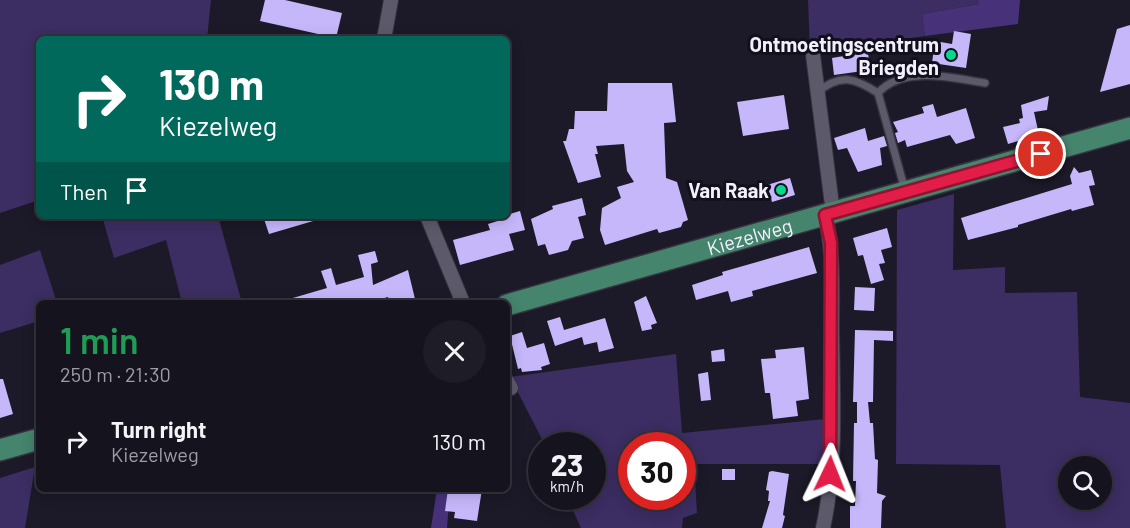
<!DOCTYPE html>
<html lang="en">
<head>
<meta charset="utf-8">
<style>
  body { margin:0; font-family:Barlow,sans-serif; background:#1e1c27; color:#f1f3f6; height:100vh; display:flex; flex-direction:column; font-size:22px; white-space:nowrap }
  * { box-sizing:border-box; margin:0 }
  p { font-size:20px; color:#9d9ea4 }
  .icon { flex:none; width:33px; height:33px; fill:none; stroke:currentColor; stroke-width:2; stroke-linecap:round; stroke-linejoin:round }
  .map { position:relative; flex:1; overflow:hidden }
  .details { position:absolute; left:36px; top:300px; width:474px; height:192px; display:flex; flex-direction:column; background:#15131e; border-radius:9px; box-shadow:0 3px 15px #0003,0 0 0 2px #34323c }
  .details>* { flex:none }
  .guide { position:absolute; left:36px; top:36px; width:474px; height:183px; border-radius:9px; box-shadow:0 3px 15px #0003,0 0 0 2px #34323c; background:#00695c; color:#fff; overflow:hidden }
  .buttons { position:absolute; left:1058px; top:456px; display:grid; gap:12px }
  .buttons a { display:grid; place-items:center; width:54px; height:54px; border-radius:50%; background:#15131e; box-shadow:0 3px 15px #0003,0 0 0 2px #34323c; font-size:30px }
  .speed { position:absolute; left:528px; top:432px; display:flex; gap:12px; font-size:30px; font-weight:700; text-align:center }
  .speed>* { display:grid; place-content:center; width:78px; height:78px; border-radius:50%; background:#15131e; box-shadow:0 3px 15px #0003,0 0 0 2px #34323c; line-height:1 }
  .speed small { font-size:15px; font-weight:400 }
  .speed .limit { border:9px solid #d22; background:#fff; color:#111 }
  .pin { position:absolute; display:grid; place-items:center; width:51px; height:51px; color:#fff; margin:-26px; border:3px solid #fff; border-radius:50%; box-shadow:0 2px 6px #0007 }
  .me { position:absolute; width:66px; margin:-33px; rotate:2deg; stroke-linejoin:round; filter:drop-shadow(0 0 4px #0008) }
  .turn { display:flex; align-items:center; gap:21px; height:126px; padding:0 24px; font-size:27px }
  .turn .icon { width:78px; height:78px; stroke-width:2.5 }
  .turn b { display:block; font-size:42px; line-height:51px }
  .then { display:flex; align-items:center; height:57px; padding:0 24px; background:#0003; gap:12px; font-size:22px }
  .round { display:grid; place-items:center; flex:none; width:63px; height:63px; border-radius:32px; background:#1e1c27 }
  .head { display:flex; align-items:center; justify-content:space-between; height:102px; padding:0 24px }
  h1 { font-size:36px; font-weight:600; line-height:45px; color:#1e9e55 }
  ul { padding:0; list-style:none }
  li { display:flex; align-items:center; gap:18px; height:78px; padding:0 24px }
  li div { flex:1 }
  li b { display:block; font-size:22px }
  li em { font-style:normal }
  .map>svg:first-child { display:block }
</style>
</head>
<body>
<div class="map">
<svg width="1130" height="528" viewBox="0 0 1130 528">
  <rect width="100%" height="100%" fill="#1c1928"/>
  <!-- green -->
  <g fill="#3c2d62" fill-rule="evenodd">
    <path d="M 0,0 L 211,0 L 207,39 L 39,39 L 39,200 L 0,213 Z"/>
    <path d="M 808,0 L 979,0 L 979,4 L 922,14 L 925,36 L 810,53 Z"/>
    <path d="M 954,194 L 953,270 L 1005,267 L 1005,293 L 1077,292 L 1080,397 L 1130,403 L 1130,528 L 1006,528 L 1000,465 L 896,464 L 897,210 ZM 1101,466 L 1101,500 L 1068,500 L 1068,466 Z"/>
    <path d="M 102,216 L 218,216 L 242,303 L 182,303 L 166,240 L 114,258 Z"/>
    <path d="M 40,250 L 57,303 L 39,303 L 39,321 L 0,333 L 0,265 Z"/>
    <path d="M 676,354 L 682,433 L 825,419 L 825,464 L 694,464 L 697,513 L 683,518 L 682,528 L 581,528 L 567,497 L 592,496 L 592,446 L 545,445 L 510,377 ZM 632,446 L 682,446 L 682,496 L 632,496 Z"/>
    <path d="M 35,467 L 25,528 L 0,528 L 0,478 Z"/>
  </g>
  <!-- forest -->
  <g fill="#47327a">
    <path d="M 979,0 L 1020,0 L 1018,24 L 925,36 L 922,14 L 979,4 Z"/>
    <path d="M 437,489 L 450,489 L 447,528 L 431,528 Z"/>
  </g>
  <!-- building -->
  <g fill="#c6b7fb">
    <path d="M 265,0 L 285,0 L 342,13 L 336,38 L 260,21 Z"/>
    <path d="M 1130,25 L 1130,84 L 1100,92 L 1117,29 Z"/>
    <path d="M 954,31 L 971,34 L 966,68 L 932,63 L 935,41 L 952,44 Z"/>
    <path d="M 868,52 L 870,70 L 834,75 L 832,58 Z"/>
    <path d="M 608,83 L 672,83 L 676,122 L 664,123 L 666,178 L 677,182 L 688,220 L 683,222 L 681,227 L 659,233 L 657,229 L 605,245 L 600,230 L 602,208 L 621,198 L 617,187 L 634,182 L 627,171 L 624,144 L 596,146 L 598,154 L 595,154 L 601,177 L 578,183 L 563,141 L 566,141 L 569,129 L 574,129 L 575,111 L 607,111 Z"/>
    <path d="M 784,95 L 789,129 L 743,136 L 737,102 Z"/>
    <path d="M 1049,96 L 1047,110 L 1034,112 L 1039,135 L 1008,144 L 1003,127 L 1020,123 L 1019,119 L 1023,118 L 1021,105 Z"/>
    <path d="M 933,104 L 937,117 L 966,108 L 975,138 L 956,144 L 950,135 L 907,147 L 905,140 L 898,143 L 895,133 L 898,132 L 893,122 L 924,113 L 922,107 Z"/>
    <path d="M 865,128 L 868,141 L 884,136 L 887,146 L 880,148 L 882,165 L 858,172 L 847,148 L 838,150 L 834,138 Z"/>
    <path d="M 1074,167 L 1079,173 L 1091,170 L 1095,185 L 1089,186 L 1094,205 L 1072,211 L 1071,209 L 1018,225 L 1018,227 L 968,240 L 961,218 L 1072,184 L 1070,176 Z"/>
    <path d="M 790,178 L 795,195 L 772,202 L 767,185 Z"/>
    <path d="M 582,198 L 586,215 L 578,217 L 584,238 L 572,241 L 568,250 L 549,255 L 545,244 L 538,246 L 531,219 L 553,209 L 552,206 Z"/>
    <path d="M 520,211 L 525,230 L 509,234 L 514,250 L 460,265 L 453,240 L 490,230 L 488,224 L 501,220 L 500,217 Z"/>
    <path d="M 263,216 L 320,216 L 320,219 L 269,234 Z"/>
    <path d="M 887,228 L 892,247 L 881,250 L 885,263 L 879,264 L 884,280 L 871,284 L 863,255 L 858,256 L 853,238 Z"/>
    <path d="M 809,247 L 817,273 L 752,291 L 753,296 L 731,302 L 728,291 L 696,300 L 692,285 L 723,275 L 722,272 Z"/>
    <path d="M 375,251 L 378,262 L 371,264 L 373,285 L 408,270 L 415,299 L 401,303 L 390,303 L 388,297 L 366,303 L 286,303 L 286,300 L 327,288 L 321,271 L 331,268 L 336,285 L 364,277 L 358,255 Z"/>
    <path d="M 855,287 L 875,288 L 874,311 L 854,310 Z"/>
    <path d="M 646,296 L 657,323 L 651,325 L 652,329 L 642,331 L 634,302 Z"/>
    <path d="M 560,317 L 564,330 L 605,318 L 614,348 L 599,352 L 597,342 L 584,345 L 582,337 L 555,346 L 547,321 Z"/>
    <path d="M 855,330 L 893,331 L 893,341 L 874,340 L 873,402 L 868,402 L 870,423 L 873,423 L 875,459 L 878,460 L 877,493 L 886,496 L 882,501 L 881,528 L 850,528 L 850,506 L 855,506 L 856,481 L 853,481 L 854,423 L 857,423 L 857,402 L 853,402 Z"/>
    <path d="M 522,332 L 527,348 L 544,343 L 550,364 L 541,367 L 542,370 L 522,372 L 521,368 L 518,369 L 510,336 Z"/>
    <path d="M 804,347 L 809,399 L 796,401 L 798,416 L 773,419 L 770,393 L 765,393 L 761,359 L 776,358 L 775,350 Z"/>
    <path d="M 724,349 L 725,361 L 712,362 L 711,351 Z"/>
    <path d="M 708,372 L 711,400 L 701,401 L 698,374 Z"/>
    <path d="M 0,379 L 3,379 L 13,414 L 0,418 Z"/>
    <rect x="722" y="469" width="13" height="11"/>
    <path d="M 772,471 L 789,474 L 783,515 L 785,516 L 782,528 L 762,528 L 770,501 L 768,501 L 769,491 L 766,490 L 769,472 Z"/>
    <path d="M 448,489 L 482,489 L 477,521 L 454,518 L 455,512 L 445,511 Z"/>
  </g>
  <g fill="none" stroke-linecap="round" stroke-linejoin="round">
    <!-- service casing -->
    <g stroke="#36333f" stroke-width="10">
      <g id="service">
        <path d="M 818,92 C 840,73 855,78 878,93"/>
        <path d="M 905,190 L 878,93 C 903,65 952,78 985,83"/>
      </g>
    </g>
    <!-- minor casing -->
    <g stroke="#36333f" stroke-width="16">
      <g id="minor">
        <path d="M 384,39 L 391,0"/>
        <path d="M 813,55 L 833,213"/>
        <path d="M 427,216 L 463,303"/>
        <path d="M 507,381 L 511,388"/>
        <path d="M 823,528 C 837,464 833,395 832,330 C 832,292 834,252 825,215"/>
      </g>
    </g>
    <!-- primary casing -->
    <g stroke="#36333f" stroke-width="24">
      <g id="primary">
        <path id="s1" d="M 507,305 L 1130,128"/>
        <path d="M 0,450 L 39,439"/>
      </g>
    </g>
    <!-- service -->
    <use href="#service" stroke="#5c596b" stroke-width="7"/>
    <!-- minor -->
    <use href="#minor" stroke="#5c596b" stroke-width="14"/>
    <!-- primary -->
    <use href="#primary" stroke="#45846d" stroke-width="21"/>
  </g>
  <g fill="none" stroke-linecap="round" stroke-linejoin="round">
    <!-- route casing -->
    <g stroke="#92132f" stroke-width="15">
      <path id="route" d="M 830,474 L 831,243 L 825,215 L 1041,154"/>
    </g>
    <!-- route -->
    <use href="#route" stroke="#e11d48" stroke-width="10"/>
  </g>
  <!-- markers -->
  <g fill="#05d98b" stroke="#13101e" stroke-width="2">
    <circle cx="951" cy="55" r="6"/>
    <circle cx="781" cy="190" r="6"/>
  </g>
  <g text-anchor="middle" dominant-baseline="central" stroke-width="6" stroke-linejoin="round" paint-order="stroke">
    <!-- poi labels -->
    <g font-size="20" font-weight="bold" fill="#f2f0fb" stroke="#13101e" text-anchor="end">
      <text x="939" y="44">Ontmoetingscentrum<tspan x="939" dy="23">Briegden</tspan></text>
      <text x="769" y="190">Van Raak</text>
    </g>
    <!-- street labels -->
    <g font-size="20" fill="#f2f0fb" stroke="#13101e">
      <text stroke="none"><textPath href="#s1" startOffset="252">Kiezelweg</textPath></text>
    </g>
  </g>
</svg>
<div class="buttons">
<a><svg class="icon" aria-label="search" viewBox="0 0 24 24"><circle cx="10" cy="10" r="6"/><path d="M15 15l6 6"/></svg></a>
</div>
<div class="speed"><div>23<small>km/h</small></div><div class="limit">30</div></div>
<div class="pin" style="left:1041px;top:154px;background:#d93025"><svg class="icon" aria-label="arrive" viewBox="0 0 24 24"><path d="M6 21V4h12l-3 4 3 4H6"/></svg></div>
<svg class="me" style="left:830px;top:474px" viewBox="-20 -20 40 40"><path d="M0-17L14 15 0 8-14 15z" fill="#e11d48" stroke="#fff" stroke-width="4"/></svg>
<div class="guide">
<div class="turn"><svg class="icon" aria-label="right" viewBox="0 0 24 24"><path d="M7 20v-9h11M14 6l5 5-5 5"/></svg><div><b>130 m</b>Kiezelweg</div></div>
<div class="then">Then<svg class="icon" aria-label="arrive" viewBox="0 0 24 24"><path d="M6 21V4h12l-3 4 3 4H6"/></svg></div>
</div>
<section class="details">
<div class="head"><div><h1>1 min</h1><p>250 m · 21:30</p></div><a class="round"><svg class="icon" aria-label="close" viewBox="0 0 24 24"><path d="M6 6l12 12M18 6L6 18"/></svg></a></div>
<ul>
<li><svg class="icon" aria-label="right" viewBox="0 0 24 24"><path d="M7 20v-9h11M14 6l5 5-5 5"/></svg><div><b>Turn right</b><p>Kiezelweg</p></div><em>130 m</em></li>
</ul>
</section>
</div>
</body>
</html>
